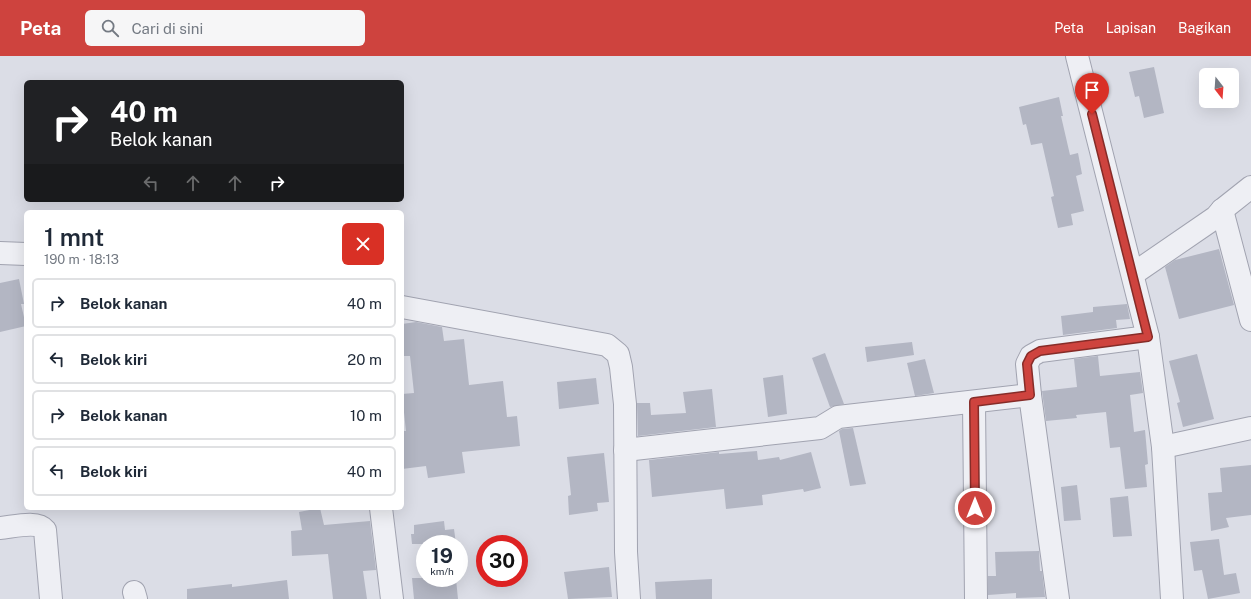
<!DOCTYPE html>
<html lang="id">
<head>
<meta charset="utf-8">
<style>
  body { margin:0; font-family:"Public Sans",sans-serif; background:#f6f6f7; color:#1f2937; height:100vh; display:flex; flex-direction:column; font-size:15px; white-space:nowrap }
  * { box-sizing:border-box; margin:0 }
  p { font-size:13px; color:#747a83 }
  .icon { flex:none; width:22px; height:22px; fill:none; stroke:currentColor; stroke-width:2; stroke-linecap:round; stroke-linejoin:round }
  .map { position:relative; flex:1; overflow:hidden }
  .panel { position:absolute; left:24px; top:154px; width:380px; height:300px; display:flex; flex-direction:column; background:#fff; border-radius:6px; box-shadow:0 4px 16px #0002 }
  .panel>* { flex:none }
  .guide { position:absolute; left:24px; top:24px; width:380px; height:122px; border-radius:6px; box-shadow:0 4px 16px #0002; background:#202124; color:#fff; overflow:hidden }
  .needle { width:26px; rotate:163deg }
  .fabs { position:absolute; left:1199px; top:12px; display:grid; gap:8px }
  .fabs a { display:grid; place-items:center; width:40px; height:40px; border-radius:6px; background:#fff; box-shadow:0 4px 16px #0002; font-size:20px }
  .speed { position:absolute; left:416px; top:479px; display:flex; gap:8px; font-size:20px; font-weight:700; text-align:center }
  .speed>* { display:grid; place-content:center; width:52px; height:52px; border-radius:50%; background:#fff; box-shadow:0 4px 16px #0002; line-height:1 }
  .speed small { font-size:10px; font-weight:400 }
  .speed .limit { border:6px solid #d22; background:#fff; color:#111 }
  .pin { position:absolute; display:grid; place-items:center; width:34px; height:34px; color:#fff; margin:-41px -17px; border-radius:50% 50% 50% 0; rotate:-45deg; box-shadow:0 0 4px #0007 }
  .pin .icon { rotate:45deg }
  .me { position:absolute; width:44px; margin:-22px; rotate:0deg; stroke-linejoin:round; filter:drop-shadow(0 0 3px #0008) }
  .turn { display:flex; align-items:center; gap:14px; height:84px; padding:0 20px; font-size:18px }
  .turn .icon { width:52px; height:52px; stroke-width:2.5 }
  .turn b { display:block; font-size:28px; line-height:34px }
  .lanes { display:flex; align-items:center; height:38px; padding:0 20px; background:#0003; justify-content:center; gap:20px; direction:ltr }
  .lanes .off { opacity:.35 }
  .round { display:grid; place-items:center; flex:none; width:42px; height:42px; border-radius:6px; background:#f6f6f7 }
  .head { display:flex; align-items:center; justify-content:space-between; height:68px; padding:0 20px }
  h1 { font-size:24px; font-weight:600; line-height:30px }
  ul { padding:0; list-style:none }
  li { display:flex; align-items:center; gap:12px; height:50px; margin:0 8px 6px; padding:0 12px; border:2px solid #e0e1e3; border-radius:6px }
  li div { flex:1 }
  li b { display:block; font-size:15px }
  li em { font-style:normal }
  header { display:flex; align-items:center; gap:24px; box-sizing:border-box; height:56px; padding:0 20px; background:#ce433e; color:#fff }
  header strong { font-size:19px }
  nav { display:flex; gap:22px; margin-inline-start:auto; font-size:14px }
  .search { width:280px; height:36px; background:#f6f6f7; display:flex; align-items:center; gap:10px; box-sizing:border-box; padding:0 14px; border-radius:6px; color:#747a83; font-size:15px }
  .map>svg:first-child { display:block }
</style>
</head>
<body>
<header>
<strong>Peta</strong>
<div class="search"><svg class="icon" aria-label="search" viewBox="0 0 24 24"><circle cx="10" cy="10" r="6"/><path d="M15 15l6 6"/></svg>Cari di sini</div>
<nav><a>Peta</a><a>Lapisan</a><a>Bagikan</a></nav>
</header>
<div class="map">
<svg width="1251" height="543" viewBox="0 0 1251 543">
  <rect width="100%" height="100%" fill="#dbdde6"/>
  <!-- building -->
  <g fill="#b3b6c3">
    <path d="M 1154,11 L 1164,57 L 1144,62 L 1139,40 L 1135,41 L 1129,16 Z"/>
    <path d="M 1059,41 L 1063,60 L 1061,60 L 1070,99 L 1078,97 L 1082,118 L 1076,120 L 1084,155 L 1071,158 L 1073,169 L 1058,172 L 1051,141 L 1054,140 L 1042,87 L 1031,89 L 1026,68 L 1023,69 L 1019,51 Z"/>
    <path d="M 1219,193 L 1234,249 L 1179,263 L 1165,211 L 1175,204 Z"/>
    <path d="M 19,223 L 24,248 L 21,248 L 26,270 L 0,276 L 0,227 Z"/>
    <path d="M 1127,248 L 1130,263 L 1116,264 L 1117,272 L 1063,279 L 1061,260 L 1093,256 L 1093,251 Z"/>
    <path d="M 416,266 L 442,271 L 444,285 L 464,283 L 469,329 L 503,325 L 507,361 L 517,360 L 520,390 L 462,396 L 465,417 L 428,422 L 426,410 L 402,413 L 402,375 L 406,375 L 402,338 L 414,337 L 410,300 L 402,300 L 402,268 Z"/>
    <path d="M 912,286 L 914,299 L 867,306 L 865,291 Z"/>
    <path d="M 825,297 L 844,348 L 830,351 L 812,302 Z"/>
    <path d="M 1197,298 L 1214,363 L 1183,371 L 1177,347 L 1180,346 L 1169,305 Z"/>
    <path d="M 1098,300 L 1100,320 L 1140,316 L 1143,337 L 1130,339 L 1134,376 L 1145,374 L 1148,408 L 1145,409 L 1147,431 L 1125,433 L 1120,391 L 1110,392 L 1106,356 L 1076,359 L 1077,362 L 1046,365 L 1042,335 L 1077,331 L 1074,303 Z"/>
    <path d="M 925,303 L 934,337 L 915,340 L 907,307 Z"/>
    <path d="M 783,319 L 787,358 L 768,361 L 763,322 Z"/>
    <path d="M 596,322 L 599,348 L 559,353 L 557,326 Z"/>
    <path d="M 712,333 L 716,371 L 638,380 L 637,347 L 650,347 L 651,359 L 686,357 L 683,336 Z"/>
    <path d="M 853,372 L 866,428 L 850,430 L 839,375 L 842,373 Z"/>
    <path d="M 757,395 L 758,404 L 779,401 L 780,404 L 811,396 L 821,432 L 804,436 L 803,433 L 762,439 L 763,449 L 726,453 L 724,433 L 652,441 L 649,404 L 719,396 L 719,398 Z"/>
    <path d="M 604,397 L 609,446 L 597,447 L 598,455 L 569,459 L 568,440 L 571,439 L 567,401 Z"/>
    <path d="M 1251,409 L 1251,459 L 1226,462 L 1229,471 L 1211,475 L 1208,437 L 1222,436 L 1220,412 Z"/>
    <path d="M 1077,429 L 1081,464 L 1064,465 L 1061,431 Z"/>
    <path d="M 1128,440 L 1132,480 L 1113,481 L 1110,442 Z"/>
    <path d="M 320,452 L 324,469 L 370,465 L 376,514 L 363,515 L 367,543 L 333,543 L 328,498 L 292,500 L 291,475 L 302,474 L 299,456 Z"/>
    <path d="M 444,465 L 445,474 L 454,473 L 456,488 L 412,488 L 411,478 L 414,478 L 414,469 Z"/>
    <path d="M 1219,483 L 1224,519 L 1236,517 L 1240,537 L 1208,543 L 1202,514 L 1194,515 L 1190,486 Z"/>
    <path d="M 1039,495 L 1040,515 L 1042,515 L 1045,541 L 1016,542 L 1016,537 L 988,539 L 988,520 L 996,520 L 995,496 Z"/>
    <path d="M 609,511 L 612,541 L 568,543 L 564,516 Z"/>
    <path d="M 412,522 L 443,522 L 443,524 L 456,523 L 458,543 L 414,543 Z"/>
    <path d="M 712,523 L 712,543 L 656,543 L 655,526 Z"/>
    <path d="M 287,524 L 289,543 L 187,543 L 187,533 L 232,528 L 232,531 Z"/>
  </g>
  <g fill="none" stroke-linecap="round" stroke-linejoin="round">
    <!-- minor casing -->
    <g stroke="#a1a3b0" stroke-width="24">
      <g id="minor">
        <path d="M 1077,0 L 1148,281 L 1163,391 L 1172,543"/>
        <path d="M 1222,154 L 1251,264"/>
        <path d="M 0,197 L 26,198"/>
        <path d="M 1133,218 L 1216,161 L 1222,154 L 1251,131"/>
        <path d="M 402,251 L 607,289 L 618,298 L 621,311 L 625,348 L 626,496 L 629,543"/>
        <path d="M 974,346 L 976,543"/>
        <path d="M 1163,391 L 1251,372"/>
        <path d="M 625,394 L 820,372 L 838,361 L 1030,339"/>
        <path d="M 381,452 L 392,543"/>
        <path d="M 0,472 C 13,471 37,464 45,474 L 51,543"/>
        <path d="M 134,536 L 136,543"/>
        <path d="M 1058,543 L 1030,339 L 1027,308 L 1031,300 L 1040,295 L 1148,281"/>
      </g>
    </g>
    <!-- minor -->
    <use href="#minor" stroke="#eeeff4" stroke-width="22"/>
  </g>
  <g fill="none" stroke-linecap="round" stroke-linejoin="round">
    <!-- route casing -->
    <g stroke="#862c28" stroke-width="10">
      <path id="route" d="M 975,452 L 974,346 L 1030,339 L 1027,308 L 1031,300 L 1040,295 L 1148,281 L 1092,58"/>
    </g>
    <!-- route -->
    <use href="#route" stroke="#ce433e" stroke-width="7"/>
  </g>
</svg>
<div class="fabs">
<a><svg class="needle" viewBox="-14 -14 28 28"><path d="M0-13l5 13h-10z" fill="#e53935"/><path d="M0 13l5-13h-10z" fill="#747a83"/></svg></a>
</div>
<div class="speed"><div>19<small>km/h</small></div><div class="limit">30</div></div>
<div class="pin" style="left:1092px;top:58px;background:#d93025"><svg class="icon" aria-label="arrive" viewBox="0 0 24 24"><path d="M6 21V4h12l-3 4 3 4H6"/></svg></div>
<svg class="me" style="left:975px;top:452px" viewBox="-20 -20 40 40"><circle r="17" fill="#ce433e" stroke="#fff" stroke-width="3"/><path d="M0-11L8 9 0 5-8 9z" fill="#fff"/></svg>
<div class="guide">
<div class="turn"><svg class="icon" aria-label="right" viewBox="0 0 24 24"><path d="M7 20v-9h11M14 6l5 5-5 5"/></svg><div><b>40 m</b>Belok kanan</div></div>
<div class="lanes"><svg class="icon off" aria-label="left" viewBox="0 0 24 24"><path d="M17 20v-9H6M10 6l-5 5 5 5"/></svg><svg class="icon off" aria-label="ahead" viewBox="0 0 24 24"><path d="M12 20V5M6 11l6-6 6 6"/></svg><svg class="icon off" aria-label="ahead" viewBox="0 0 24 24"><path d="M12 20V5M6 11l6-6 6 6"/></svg><svg class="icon" aria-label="right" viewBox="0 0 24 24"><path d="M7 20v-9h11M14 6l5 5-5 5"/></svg></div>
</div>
<section class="panel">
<div class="head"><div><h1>1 mnt</h1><p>190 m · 18:13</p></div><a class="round" style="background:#d93025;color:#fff"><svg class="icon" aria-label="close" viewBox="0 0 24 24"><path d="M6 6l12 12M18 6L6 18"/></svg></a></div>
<ul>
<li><svg class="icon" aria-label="right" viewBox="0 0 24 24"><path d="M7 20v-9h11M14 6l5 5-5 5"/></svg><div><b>Belok kanan</b></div><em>40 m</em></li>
<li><svg class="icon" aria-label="left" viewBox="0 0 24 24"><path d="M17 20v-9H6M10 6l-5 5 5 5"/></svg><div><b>Belok kiri</b></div><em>20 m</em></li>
<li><svg class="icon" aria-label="right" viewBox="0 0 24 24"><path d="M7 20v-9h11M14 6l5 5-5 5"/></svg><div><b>Belok kanan</b></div><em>10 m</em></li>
<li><svg class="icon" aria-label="left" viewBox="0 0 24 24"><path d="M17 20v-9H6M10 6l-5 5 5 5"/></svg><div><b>Belok kiri</b></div><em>40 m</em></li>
</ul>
</section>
</div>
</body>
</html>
